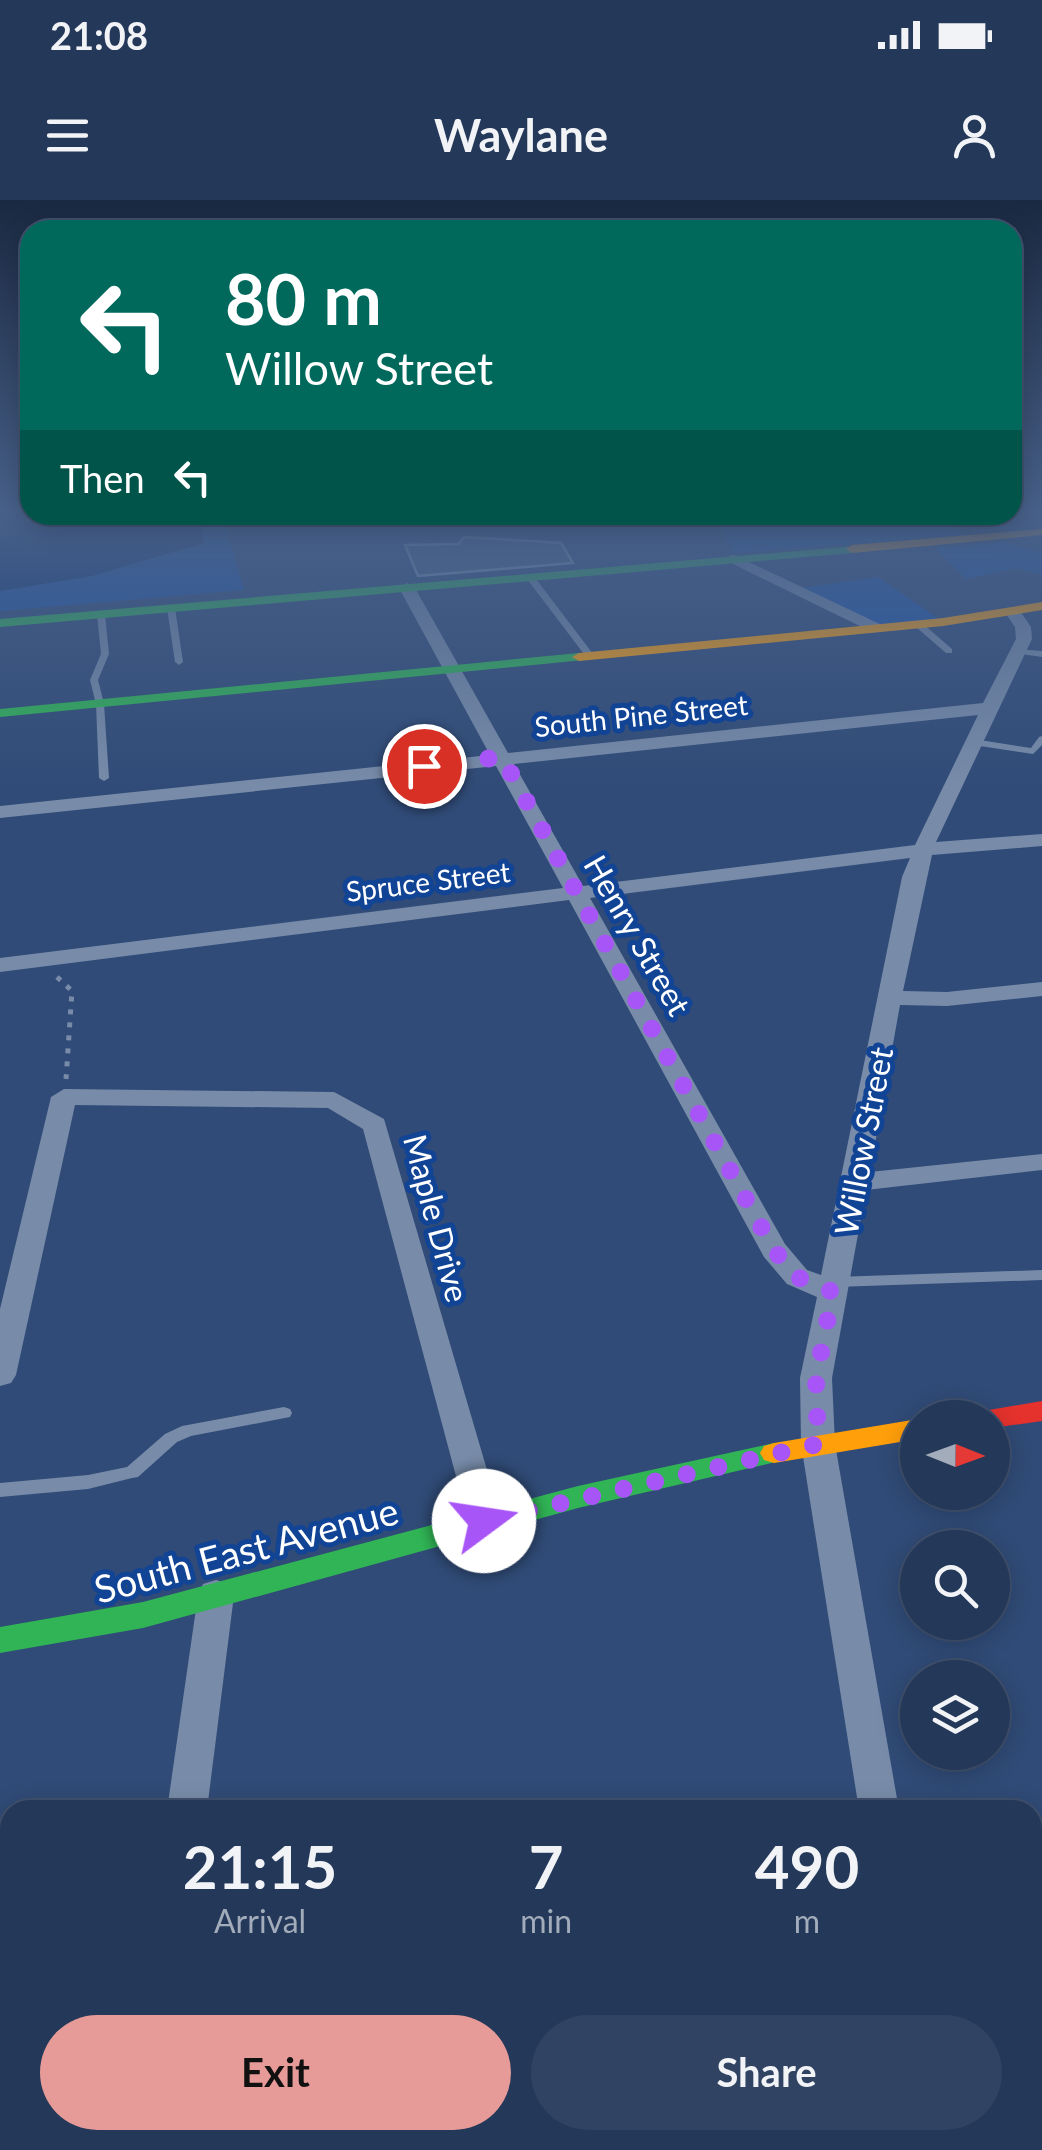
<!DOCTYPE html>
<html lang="en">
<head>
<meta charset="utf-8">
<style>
  body { margin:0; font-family:Lato,sans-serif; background:#304362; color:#f1f3f6; height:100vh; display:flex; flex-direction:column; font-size:38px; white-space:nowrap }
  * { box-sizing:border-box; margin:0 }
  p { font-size:32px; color:#a3acba }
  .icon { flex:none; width:55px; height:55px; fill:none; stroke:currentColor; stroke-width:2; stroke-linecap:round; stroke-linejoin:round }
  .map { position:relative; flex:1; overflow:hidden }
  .sheet { position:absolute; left:0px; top:1600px; width:1042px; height:350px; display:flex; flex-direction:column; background:#243859; border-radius:30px 30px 0 0; box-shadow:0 5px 25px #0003,0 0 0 2px #41526f }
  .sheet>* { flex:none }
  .hud { position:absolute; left:20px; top:20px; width:1002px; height:305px; border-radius:30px; box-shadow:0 5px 25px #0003,0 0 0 2px #41526f; background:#00695c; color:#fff; overflow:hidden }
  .needle { width:65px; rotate:91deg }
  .buttons { position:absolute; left:900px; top:1200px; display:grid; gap:20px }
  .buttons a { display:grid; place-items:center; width:110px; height:110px; border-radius:50%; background:#243859; box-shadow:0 5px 25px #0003,0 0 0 2px #41526f; font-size:50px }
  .pin { position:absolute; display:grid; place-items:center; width:85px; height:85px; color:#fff; margin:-42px; border:5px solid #fff; border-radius:50%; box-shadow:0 2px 10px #0007 }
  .me { position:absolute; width:110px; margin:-55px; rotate:76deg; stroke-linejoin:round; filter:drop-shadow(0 0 8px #0008) }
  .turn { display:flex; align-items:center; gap:35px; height:210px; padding:0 40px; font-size:45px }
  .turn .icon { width:130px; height:130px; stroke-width:2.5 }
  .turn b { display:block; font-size:70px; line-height:85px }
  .then { display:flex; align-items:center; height:95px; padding:0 40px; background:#0003; gap:20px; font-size:38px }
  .eta { display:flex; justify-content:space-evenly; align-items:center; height:170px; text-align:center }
  .eta b { font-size:60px; font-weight:700; line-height:70px }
  .button { display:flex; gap:20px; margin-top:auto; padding:20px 40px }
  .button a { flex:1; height:115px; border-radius:60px; background:#e69b98; color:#111; font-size:40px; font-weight:700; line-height:115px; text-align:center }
  .button a+a { background:#304362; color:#f1f3f6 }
  .status { display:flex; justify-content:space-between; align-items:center; height:70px; padding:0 50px; background:#243859; direction:ltr }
  .status svg { height:28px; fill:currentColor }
  header { display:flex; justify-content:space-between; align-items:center; height:130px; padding:0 40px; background:#243859; font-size:45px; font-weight:700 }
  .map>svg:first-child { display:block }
</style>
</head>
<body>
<div class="status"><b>21:08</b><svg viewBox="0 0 49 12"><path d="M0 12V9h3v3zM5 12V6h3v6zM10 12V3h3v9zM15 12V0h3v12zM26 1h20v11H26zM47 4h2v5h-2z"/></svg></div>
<header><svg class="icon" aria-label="menu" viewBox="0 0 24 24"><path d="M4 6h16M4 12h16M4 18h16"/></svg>Waylane<svg class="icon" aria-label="person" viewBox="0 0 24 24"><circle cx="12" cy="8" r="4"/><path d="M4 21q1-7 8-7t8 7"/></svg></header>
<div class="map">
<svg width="1042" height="1950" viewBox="0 0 1042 1950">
  <rect width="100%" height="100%" fill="#304b77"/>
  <!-- green -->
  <g fill="#1c54a7">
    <path d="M 222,315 L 288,315 L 225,324 L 244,390 L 0,411 L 0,391 L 92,376 L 203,344 L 203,322 Z"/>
    <path d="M 702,315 L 876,315 L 959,328 L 961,335 L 734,353 L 715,321 Z"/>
    <path d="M 1004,342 L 1042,353 L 1042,375 L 1017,368 L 966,379 L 935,348 Z"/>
    <path d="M 878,377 L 943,422 L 878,429 L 795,389 Z"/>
  </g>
  <!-- water -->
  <path fill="#0e3372" d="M 0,314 L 30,315 L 222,315 L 203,323 L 203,343 L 92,376 L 0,391 Z"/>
  <!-- building -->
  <path fill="#4a6184" stroke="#8d9eb7" stroke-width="2.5" d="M 464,337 L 561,343 L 573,363 L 418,376 L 405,345 L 459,344 Z"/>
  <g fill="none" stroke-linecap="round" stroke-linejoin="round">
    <!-- path -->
    <path stroke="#788ca9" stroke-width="5" stroke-dasharray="5 8" stroke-linecap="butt" d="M 57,777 L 72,791 L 66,879"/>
    <!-- lane -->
    <g fill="#788ca9" fill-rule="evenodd">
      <path d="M 527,375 L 533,375 L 593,454 L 593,458 L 587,458 L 527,379 Z"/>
      <path d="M 171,406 L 175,408 L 183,462 L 179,465 L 175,462 L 167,408 Z"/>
      <path d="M 101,412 L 105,414 L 109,454 L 98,480 L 104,504 L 109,578 L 104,581 L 99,578 L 96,504 L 90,480 L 101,454 L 97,414 Z"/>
      <path d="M 916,423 L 922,423 L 952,449 L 952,453 L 946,453 L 916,427 Z"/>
      <path d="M 1015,449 L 1042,451 L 1042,457 L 1015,453 Z"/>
      <path d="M 1042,536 L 1042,545 L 1033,554 L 973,545 L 968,542 L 973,539 L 1031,548 L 1039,537 Z"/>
      <path d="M 1042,1070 L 1042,1080 L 835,1087 L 830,1086 L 828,1082 L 830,1078 L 835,1077 Z"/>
      <path d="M 284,1207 L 290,1209 L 292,1213 L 290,1217 L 191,1236 L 177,1242 L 138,1277 L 132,1278 L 88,1289 L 0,1297 L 0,1283 L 88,1275 L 127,1267 L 165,1234 L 182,1226 Z"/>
      <path d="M 1042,1889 L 1042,1913 L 1032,1914 L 1032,1890 Z"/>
    </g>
    <!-- street -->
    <g fill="#788ca9" fill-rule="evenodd">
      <path d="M 734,355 L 884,426 L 886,429 L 872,432 L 729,362 L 729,356 Z"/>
      <path d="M 407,383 L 415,388 L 508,553 L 983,503 L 1016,439 L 1015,427 L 1006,414 L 1020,411 L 1031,427 L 1032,439 L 936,642 L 1042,634 L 1042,646 L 932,655 L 903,791 L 947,792 L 1042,782 L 1042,796 L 947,806 L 900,805 L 870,972 L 1042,954 L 1042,970 L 866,990 L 832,1178 L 835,1244 L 899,1610 L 859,1610 L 801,1244 L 800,1178 L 817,1097 L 787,1084 L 764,1057 L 569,700 L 0,772 L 0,758 L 563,688 L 496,566 L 0,618 L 0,606 L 490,555 L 399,388 ZM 978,515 L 915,645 L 583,686 L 514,564 ZM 910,658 L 902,677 L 821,1075 L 807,1070 L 785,1044 L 590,698 Z"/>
      <path d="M 64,889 L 334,892 L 384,919 L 502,1321 L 497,1331 L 485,1335 L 473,1331 L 468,1321 L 363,929 L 328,908 L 75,905 L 16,1175 L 11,1183 L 0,1186 L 0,1109 L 51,897 Z"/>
      <path d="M 216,1380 L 229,1384 L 234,1395 L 207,1610 L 167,1610 L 198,1395 L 203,1384 Z"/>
      <path d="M 1042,1641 L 1042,1681 L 1032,1682 L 1032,1642 Z"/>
      <path d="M 915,1940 L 963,1940 L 964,1950 L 916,1950 Z"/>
    </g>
    <!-- fast -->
    <g fill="#30b455" fill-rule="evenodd">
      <path d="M 856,346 L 856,352 L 852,353 L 0,427 L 0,419 Z"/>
      <path d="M 579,453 L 584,454 L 584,460 L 0,517 L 0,509 Z"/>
      <path d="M 774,1243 L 784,1246 L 788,1253 L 784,1260 L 578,1308 L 143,1428 L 0,1453 L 0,1427 L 143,1402 L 578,1286 Z"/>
    </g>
    <!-- slow -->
    <g fill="#ff9f0a" fill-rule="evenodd">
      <path d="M 1042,329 L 1042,335 L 852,353 L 846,349 L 852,345 Z"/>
      <path d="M 1042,402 L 1042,410 L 943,426 L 579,461 L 572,457 L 579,453 L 943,418 Z"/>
      <path d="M 918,1219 L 918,1239 L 774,1263 L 764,1260 L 760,1253 L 764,1246 L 774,1243 Z"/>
    </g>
    <!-- jam -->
    <path fill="#e5322d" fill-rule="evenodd" d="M 1042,1201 L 1042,1221 L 992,1228 L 992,1218 L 979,1218 L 983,1211 Z"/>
  </g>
  <!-- sky -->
  <linearGradient id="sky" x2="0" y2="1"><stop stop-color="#1a2941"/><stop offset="0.53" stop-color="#48618a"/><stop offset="1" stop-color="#48618a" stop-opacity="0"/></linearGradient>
  <rect width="1042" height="587" fill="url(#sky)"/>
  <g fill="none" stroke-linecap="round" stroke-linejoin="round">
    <!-- route -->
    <path stroke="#a855f7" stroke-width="18" stroke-dasharray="0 32.4" d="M 424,566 L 502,557 L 774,1050 L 797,1077 L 833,1092 L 816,1178 L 818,1244 L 484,1321"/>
  </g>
  <g text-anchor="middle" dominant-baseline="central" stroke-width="10" stroke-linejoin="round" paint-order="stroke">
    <!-- far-street labels -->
    <g font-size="28" fill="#fff" stroke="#124495">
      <text transform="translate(641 515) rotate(-6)">South Pine Street</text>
      <text transform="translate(428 681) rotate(-7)">Spruce Street</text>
    </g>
    <!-- street labels -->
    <g font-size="32" fill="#fff" stroke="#124495">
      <text transform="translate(638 735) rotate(60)">Henry Street</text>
      <text transform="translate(863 941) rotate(-79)">Willow Street</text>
      <text transform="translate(437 1018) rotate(75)">Maple Drive</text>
    </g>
    <!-- near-street labels -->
    <g font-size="38" fill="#fff" stroke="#124495">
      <text transform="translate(246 1349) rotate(-15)">South East Avenue</text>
    </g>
  </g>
</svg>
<div class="buttons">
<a><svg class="needle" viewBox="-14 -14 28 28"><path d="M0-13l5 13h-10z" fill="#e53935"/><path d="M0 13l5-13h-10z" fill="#a3acba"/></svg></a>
<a><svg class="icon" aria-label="search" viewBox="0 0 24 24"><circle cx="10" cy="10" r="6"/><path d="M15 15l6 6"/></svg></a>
<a><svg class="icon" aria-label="layers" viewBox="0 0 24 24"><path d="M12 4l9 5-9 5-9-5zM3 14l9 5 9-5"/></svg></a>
</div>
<div class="pin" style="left:424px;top:566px;background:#d93025"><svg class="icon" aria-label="arrive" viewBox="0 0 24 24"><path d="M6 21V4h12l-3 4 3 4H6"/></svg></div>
<svg class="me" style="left:484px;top:1321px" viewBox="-20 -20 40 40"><circle r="19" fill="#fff"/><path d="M0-13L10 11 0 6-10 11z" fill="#a855f7"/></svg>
<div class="hud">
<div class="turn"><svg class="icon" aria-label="left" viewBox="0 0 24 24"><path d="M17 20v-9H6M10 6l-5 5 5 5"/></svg><div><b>80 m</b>Willow Street</div></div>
<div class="then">Then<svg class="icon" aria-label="left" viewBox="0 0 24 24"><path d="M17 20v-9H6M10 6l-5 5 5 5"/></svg></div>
</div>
<section class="sheet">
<div class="eta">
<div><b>21:15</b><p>Arrival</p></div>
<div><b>7</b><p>min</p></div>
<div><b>490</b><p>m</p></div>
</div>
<div class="button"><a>Exit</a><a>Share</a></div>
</section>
</div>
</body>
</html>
